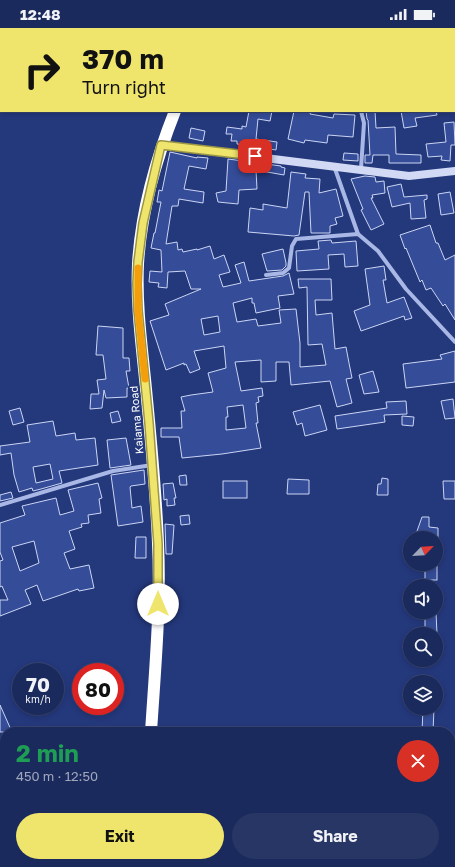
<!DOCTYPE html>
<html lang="en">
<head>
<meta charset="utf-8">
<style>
  body { margin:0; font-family:"Golos Text",sans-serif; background:#283666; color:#f1f3f6; height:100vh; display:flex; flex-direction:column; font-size:15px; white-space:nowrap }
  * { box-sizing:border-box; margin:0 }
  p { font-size:13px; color:#a0a7bc }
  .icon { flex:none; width:22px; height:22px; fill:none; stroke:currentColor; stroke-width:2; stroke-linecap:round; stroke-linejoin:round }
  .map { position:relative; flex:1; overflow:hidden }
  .drawer { position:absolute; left:0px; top:699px; width:455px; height:140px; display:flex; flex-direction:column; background:#1b2a5d; border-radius:16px 16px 0 0; box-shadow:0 2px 6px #0003,0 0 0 1px #394672 }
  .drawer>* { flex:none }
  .banner { position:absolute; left:0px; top:0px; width:455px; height:84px; box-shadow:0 2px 6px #0003,0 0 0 1px #394672; background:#efe56c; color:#111; overflow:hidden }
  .needle { width:26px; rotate:65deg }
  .buttons { position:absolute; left:403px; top:503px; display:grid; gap:8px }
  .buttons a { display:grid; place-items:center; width:40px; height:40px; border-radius:50%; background:#1b2a5d; box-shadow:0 2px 6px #0003,0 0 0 1px #394672; font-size:20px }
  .speed { position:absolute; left:12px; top:635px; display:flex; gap:8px; font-size:20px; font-weight:700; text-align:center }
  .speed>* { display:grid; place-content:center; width:52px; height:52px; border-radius:50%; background:#1b2a5d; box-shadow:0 2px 6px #0003,0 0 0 1px #394672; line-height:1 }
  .speed small { font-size:10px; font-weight:400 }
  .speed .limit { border:6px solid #d22; background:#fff; color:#111 }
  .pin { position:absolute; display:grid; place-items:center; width:34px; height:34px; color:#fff; margin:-17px; border-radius:8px; box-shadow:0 2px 6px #0006 }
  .me { position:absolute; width:44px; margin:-22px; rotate:0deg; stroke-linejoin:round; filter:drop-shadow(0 0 3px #0008) }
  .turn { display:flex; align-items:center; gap:14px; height:84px; padding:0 16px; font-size:18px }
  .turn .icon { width:52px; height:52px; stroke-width:2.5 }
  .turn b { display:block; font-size:28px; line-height:34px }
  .round { display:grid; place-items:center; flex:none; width:42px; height:42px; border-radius:21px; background:#283666 }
  .headline { display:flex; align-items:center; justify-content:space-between; height:68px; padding:0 16px }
  h1 { font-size:24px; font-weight:700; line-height:30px; color:#1e9e55 }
  .action { display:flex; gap:8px; margin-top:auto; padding:8px 16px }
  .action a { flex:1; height:46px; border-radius:24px; background:#efe56c; color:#111; font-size:16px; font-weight:700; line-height:46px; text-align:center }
  .action a+a { background:#283666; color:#f1f3f6 }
  .status { display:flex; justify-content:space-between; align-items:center; height:28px; padding:0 20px; background:#1b2a5d; direction:ltr }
  .status svg { height:11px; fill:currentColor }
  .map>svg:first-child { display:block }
</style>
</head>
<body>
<div class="status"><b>12:48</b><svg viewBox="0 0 49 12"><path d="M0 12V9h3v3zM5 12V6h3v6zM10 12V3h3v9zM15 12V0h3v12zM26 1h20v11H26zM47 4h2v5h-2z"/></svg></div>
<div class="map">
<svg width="455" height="839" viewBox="0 0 455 839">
  <rect width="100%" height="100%" fill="#24387c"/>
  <!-- building -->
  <g fill="#354c98" stroke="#cbd5f4" fill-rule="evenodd">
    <path d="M 249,83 L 272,83 L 270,93 L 258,91 L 256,111 L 277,114 L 276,122 L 237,116 L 237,113 L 231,113 L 232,106 L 226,106 L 227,99 L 242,101 L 242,98 L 246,99 Z"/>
    <path d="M 294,83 L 311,83 L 310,86 L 333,90 L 334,86 L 355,87 L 353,109 L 328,107 L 327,115 L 305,112 L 304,115 L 288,111 Z"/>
    <path d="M 366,83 L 375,83 L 376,100 L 395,99 L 396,126 L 421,127 L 421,135 L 389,135 L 389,127 L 373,127 L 372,135 L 365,135 L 365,127 L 370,127 L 368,92 L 367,91 Z"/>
    <path d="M 401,83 L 436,83 L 437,87 L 415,90 L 417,98 L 404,100 Z"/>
    <path d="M 454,94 L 455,117 L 451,117 L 450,133 L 441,132 L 442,128 L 428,129 L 426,116 L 446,114 L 444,95 Z"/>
    <path d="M 191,100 L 205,103 L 203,113 L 189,110 Z"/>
    <path d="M 170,124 L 197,130 L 197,129 L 208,130 L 206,141 L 189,138 L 184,161 L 204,164 L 203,175 L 179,171 L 178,178 L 172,178 L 166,216 L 177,214 L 178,222 L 182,221 L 183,224 L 197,221 L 197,222 L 210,218 L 214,231 L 224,227 L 230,244 L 219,247 L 223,259 L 241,255 L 235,237 L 244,234 L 249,253 L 283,248 L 289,245 L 294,266 L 278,268 L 280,280 L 256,285 L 254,275 L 252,275 L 252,270 L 233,275 L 237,294 L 256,291 L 258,298 L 281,295 L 279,282 L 296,281 L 300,315 L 300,339 L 326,337 L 322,316 L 308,317 L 307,259 L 299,260 L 298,251 L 331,251 L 332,272 L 315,272 L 316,287 L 332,285 L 335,321 L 346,319 L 349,335 L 352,350 L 346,351 L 352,375 L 337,379 L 330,353 L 291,357 L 289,334 L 276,334 L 276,353 L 261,354 L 261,332 L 235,334 L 241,363 L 262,360 L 263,368 L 258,369 L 259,374 L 256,375 L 258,395 L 256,395 L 261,420 L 222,426 L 182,430 L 179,409 L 161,409 L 161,400 L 182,400 L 181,383 L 185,383 L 181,369 L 191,367 L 213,364 L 208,345 L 226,340 L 224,318 L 194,323 L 200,341 L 190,345 L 186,336 L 184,337 L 184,335 L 166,342 L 150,293 L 169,287 L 165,276 L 201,261 L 191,261 L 185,243 L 168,244 L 167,260 L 158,259 L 159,255 L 149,254 L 150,243 L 162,244 L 161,222 L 151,220 L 154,205 L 155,205 L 161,174 L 157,174 L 159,162 L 162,163 ZM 218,288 L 220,304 L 204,307 L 201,291 ZM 243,377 L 246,400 L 226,402 L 226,389 L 228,389 L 227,379 Z"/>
    <path d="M 344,125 L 358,126 L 358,133 L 343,132 Z"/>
    <path d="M 228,131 L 281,138 L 281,139 L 285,140 L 284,147 L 256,142 L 257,161 L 239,162 L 238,176 L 218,174 L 216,165 L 226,163 Z"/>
    <path d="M 291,144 L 306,146 L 305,150 L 320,151 L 319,165 L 336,161 L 343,188 L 335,190 L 337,196 L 330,198 L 330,205 L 311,205 L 309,164 L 305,164 L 299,207 L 294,208 L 248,204 L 250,180 L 263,182 L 263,176 L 287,180 Z"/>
    <path d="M 365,148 L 375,149 L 376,154 L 384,153 L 385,165 L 372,167 L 373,170 L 371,170 L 384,196 L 371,202 L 361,182 L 363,181 L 351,151 Z"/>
    <path d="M 401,156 L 404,169 L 427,167 L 427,171 L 424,172 L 426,190 L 411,191 L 410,175 L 392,179 L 387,159 Z"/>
    <path d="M 450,164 L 454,185 L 441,187 L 438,166 Z"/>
    <path d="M 430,197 L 436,215 L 438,215 L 445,232 L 455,227 L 455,292 L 445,276 L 443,278 L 431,260 L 426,262 L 422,252 L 420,254 L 406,220 L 405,221 L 400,207 Z"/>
    <path d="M 331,212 L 332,215 L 356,213 L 358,238 L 345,239 L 344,226 L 328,227 L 329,241 L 297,243 L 296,223 L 319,221 L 318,213 Z"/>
    <path d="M 283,221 L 286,235 L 286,238 L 282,242 L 267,243 L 262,226 Z"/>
    <path d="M 384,238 L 386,252 L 383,252 L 387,275 L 404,269 L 412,290 L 405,292 L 404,288 L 361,303 L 354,283 L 370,277 L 365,241 Z"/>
    <path d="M 98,298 L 123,300 L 123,330 L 129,330 L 130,343 L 126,343 L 129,360 L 127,360 L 127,369 L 106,370 L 104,362 L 102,380 L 90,381 L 91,366 L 99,366 L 97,352 L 106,351 L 103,327 L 96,327 Z"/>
    <path d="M 455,323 L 455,354 L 406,360 L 403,336 L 442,331 L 440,327 Z"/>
    <path d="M 373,343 L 379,364 L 364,366 L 359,347 Z"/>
    <path d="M 453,371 L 455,390 L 445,391 L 441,373 Z"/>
    <path d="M 406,373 L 407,386 L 384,387 L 385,394 L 337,401 L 335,388 L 387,380 L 386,374 Z"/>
    <path d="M 320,377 L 327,402 L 305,408 L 302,395 L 297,397 L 293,384 Z"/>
    <path d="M 20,380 L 24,394 L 13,397 L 9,383 Z"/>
    <path d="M 118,383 L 121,393 L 112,395 L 110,385 Z"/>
    <path d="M 402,388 L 414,389 L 413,398 L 402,397 Z"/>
    <path d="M 53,393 L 56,408 L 75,405 L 76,412 L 95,410 L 98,437 L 59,443 L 62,455 L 41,461 L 33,463 L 32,460 L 19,464 L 14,447 L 11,425 L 0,427 L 0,418 L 30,414 L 27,397 ZM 50,436 L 53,451 L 36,455 L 33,439 Z"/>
    <path d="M 126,410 L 131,437 L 110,440 L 107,412 Z"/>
    <path d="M 144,442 L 145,456 L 131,458 L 130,459 L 132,480 L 141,478 L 143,494 L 118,498 L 111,447 Z"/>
    <path d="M 186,447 L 187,457 L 180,457 L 179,448 Z"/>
    <path d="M 382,450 L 388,451 L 388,467 L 377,467 L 378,456 L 381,456 Z"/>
    <path d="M 288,451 L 309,452 L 309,466 L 287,466 Z"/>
    <rect x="223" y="453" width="24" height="17"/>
    <path d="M 443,453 L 455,453 L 455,471 L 444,471 Z"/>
    <path d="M 98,455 L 102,470 L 99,471 L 101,485 L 88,487 L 89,495 L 81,496 L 82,499 L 69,503 L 75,521 L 64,525 L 70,541 L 89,537 L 94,560 L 79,563 L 78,561 L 43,573 L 37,557 L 25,562 L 31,576 L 0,588 L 0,572 L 8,572 L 2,558 L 0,559 L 0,533 L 3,532 L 0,524 L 0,495 L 25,487 L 22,478 L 56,470 L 60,487 L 74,483 L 68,462 ZM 34,513 L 39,535 L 20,543 L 12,519 Z"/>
    <path d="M 173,455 L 176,470 L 174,470 L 175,477 L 167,478 L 167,471 L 164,472 L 163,456 Z"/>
    <path d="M 11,464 L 13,470 L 0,473 L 0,467 Z"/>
    <path d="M 189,487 L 190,496 L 181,497 L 180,488 Z"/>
    <path d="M 422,489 L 429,489 L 429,499 L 438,500 L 438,510 L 426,510 L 416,506 Z"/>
    <path d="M 165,496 L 174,497 L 172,526 L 166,526 Z"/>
    <path d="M 136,509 L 146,509 L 146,530 L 135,530 Z"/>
    <rect x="425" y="536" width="12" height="16"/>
    <path d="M 425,584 L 436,584 L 437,606 L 425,606 Z"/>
    <path d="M 0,677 L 12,704 L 0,704 Z"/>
    <path d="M 423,680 L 434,680 L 433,704 L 422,704 Z"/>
  </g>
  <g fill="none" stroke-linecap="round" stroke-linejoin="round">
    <!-- path -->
    <g stroke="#a8b7e5" stroke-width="1.5" stroke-dasharray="2 3" stroke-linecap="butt">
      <path d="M 450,760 L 455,760"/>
      <path d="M 308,834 L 309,839"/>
    </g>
    <!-- lane -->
    <path stroke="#a8b7e5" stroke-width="3" d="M 34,0 L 37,1"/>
    <!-- street -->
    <g stroke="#a8b7e5" stroke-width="4">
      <path d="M 355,1 L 355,0"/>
      <path d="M 454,59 L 455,59"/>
      <path d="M 361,83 L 364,95 L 361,141"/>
      <path d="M 334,138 L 358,206"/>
      <path d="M 266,247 L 283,245 L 289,240 L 292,218 L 296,211 L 358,206 L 378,223 L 406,261 L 455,314"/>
      <path d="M 0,477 L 113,443 L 152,437"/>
      <path d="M 450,731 L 455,728"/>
      <path d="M 0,763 L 5,767"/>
      <path d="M 42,834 L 44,839"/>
      <path d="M 0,839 L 27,839"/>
      <path d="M 63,839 L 140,838"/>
    </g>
    <!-- secondary -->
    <path stroke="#d1d9f4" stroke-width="8" d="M 161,117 L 409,148 L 455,143"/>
    <!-- highway -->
    <g stroke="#fff" stroke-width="12">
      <path d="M 208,1 L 208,0"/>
      <path d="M 151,704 C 155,641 161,578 158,515 C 156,464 151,412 146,361 C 142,319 136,278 138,236 C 141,184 156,131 175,83"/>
      <path d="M 142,839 L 142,834"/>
    </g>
  </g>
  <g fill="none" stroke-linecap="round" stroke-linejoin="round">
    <!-- route casing -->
    <g stroke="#9b9546" stroke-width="10">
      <path id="route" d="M 158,576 L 158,516 L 149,395 L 138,282 L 137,256 L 138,234 L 143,195 L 161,117 L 255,128"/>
    </g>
    <!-- route -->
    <use href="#route" stroke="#efe56c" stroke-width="7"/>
    <!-- slow -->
    <path stroke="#f59e0b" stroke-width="7" d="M 138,240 L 138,282 L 145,351"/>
  </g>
  <g text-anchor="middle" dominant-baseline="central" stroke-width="4" stroke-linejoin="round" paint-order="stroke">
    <!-- street labels -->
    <g font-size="11" fill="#fff" stroke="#24387c">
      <text transform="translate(136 392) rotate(-95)">Kaiama Road</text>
    </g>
  </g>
</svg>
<div class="buttons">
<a><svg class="needle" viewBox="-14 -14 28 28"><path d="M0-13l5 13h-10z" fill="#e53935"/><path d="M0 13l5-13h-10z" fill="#a0a7bc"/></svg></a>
<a><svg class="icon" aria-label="sound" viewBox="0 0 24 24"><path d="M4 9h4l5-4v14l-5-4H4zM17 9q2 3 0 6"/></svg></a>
<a><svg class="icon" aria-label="search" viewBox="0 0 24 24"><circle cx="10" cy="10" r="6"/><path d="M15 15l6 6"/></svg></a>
<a><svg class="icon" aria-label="layers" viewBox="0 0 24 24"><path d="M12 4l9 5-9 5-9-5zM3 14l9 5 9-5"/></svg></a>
</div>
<div class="speed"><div>70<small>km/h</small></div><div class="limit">80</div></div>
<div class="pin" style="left:255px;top:128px;background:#d93025"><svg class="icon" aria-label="arrive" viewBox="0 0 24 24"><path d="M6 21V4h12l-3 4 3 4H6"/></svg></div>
<svg class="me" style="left:158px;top:576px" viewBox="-20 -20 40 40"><circle r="19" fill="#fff"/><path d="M0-13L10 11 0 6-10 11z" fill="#efe56c"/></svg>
<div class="banner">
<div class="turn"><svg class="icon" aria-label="right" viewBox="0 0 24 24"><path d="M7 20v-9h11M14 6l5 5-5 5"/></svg><div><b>370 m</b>Turn right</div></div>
</div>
<section class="drawer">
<div class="headline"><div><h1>2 min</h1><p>450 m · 12:50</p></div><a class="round" style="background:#d93025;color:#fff"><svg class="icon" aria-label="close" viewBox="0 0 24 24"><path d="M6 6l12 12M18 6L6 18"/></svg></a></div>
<div class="action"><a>Exit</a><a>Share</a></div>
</section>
</div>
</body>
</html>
